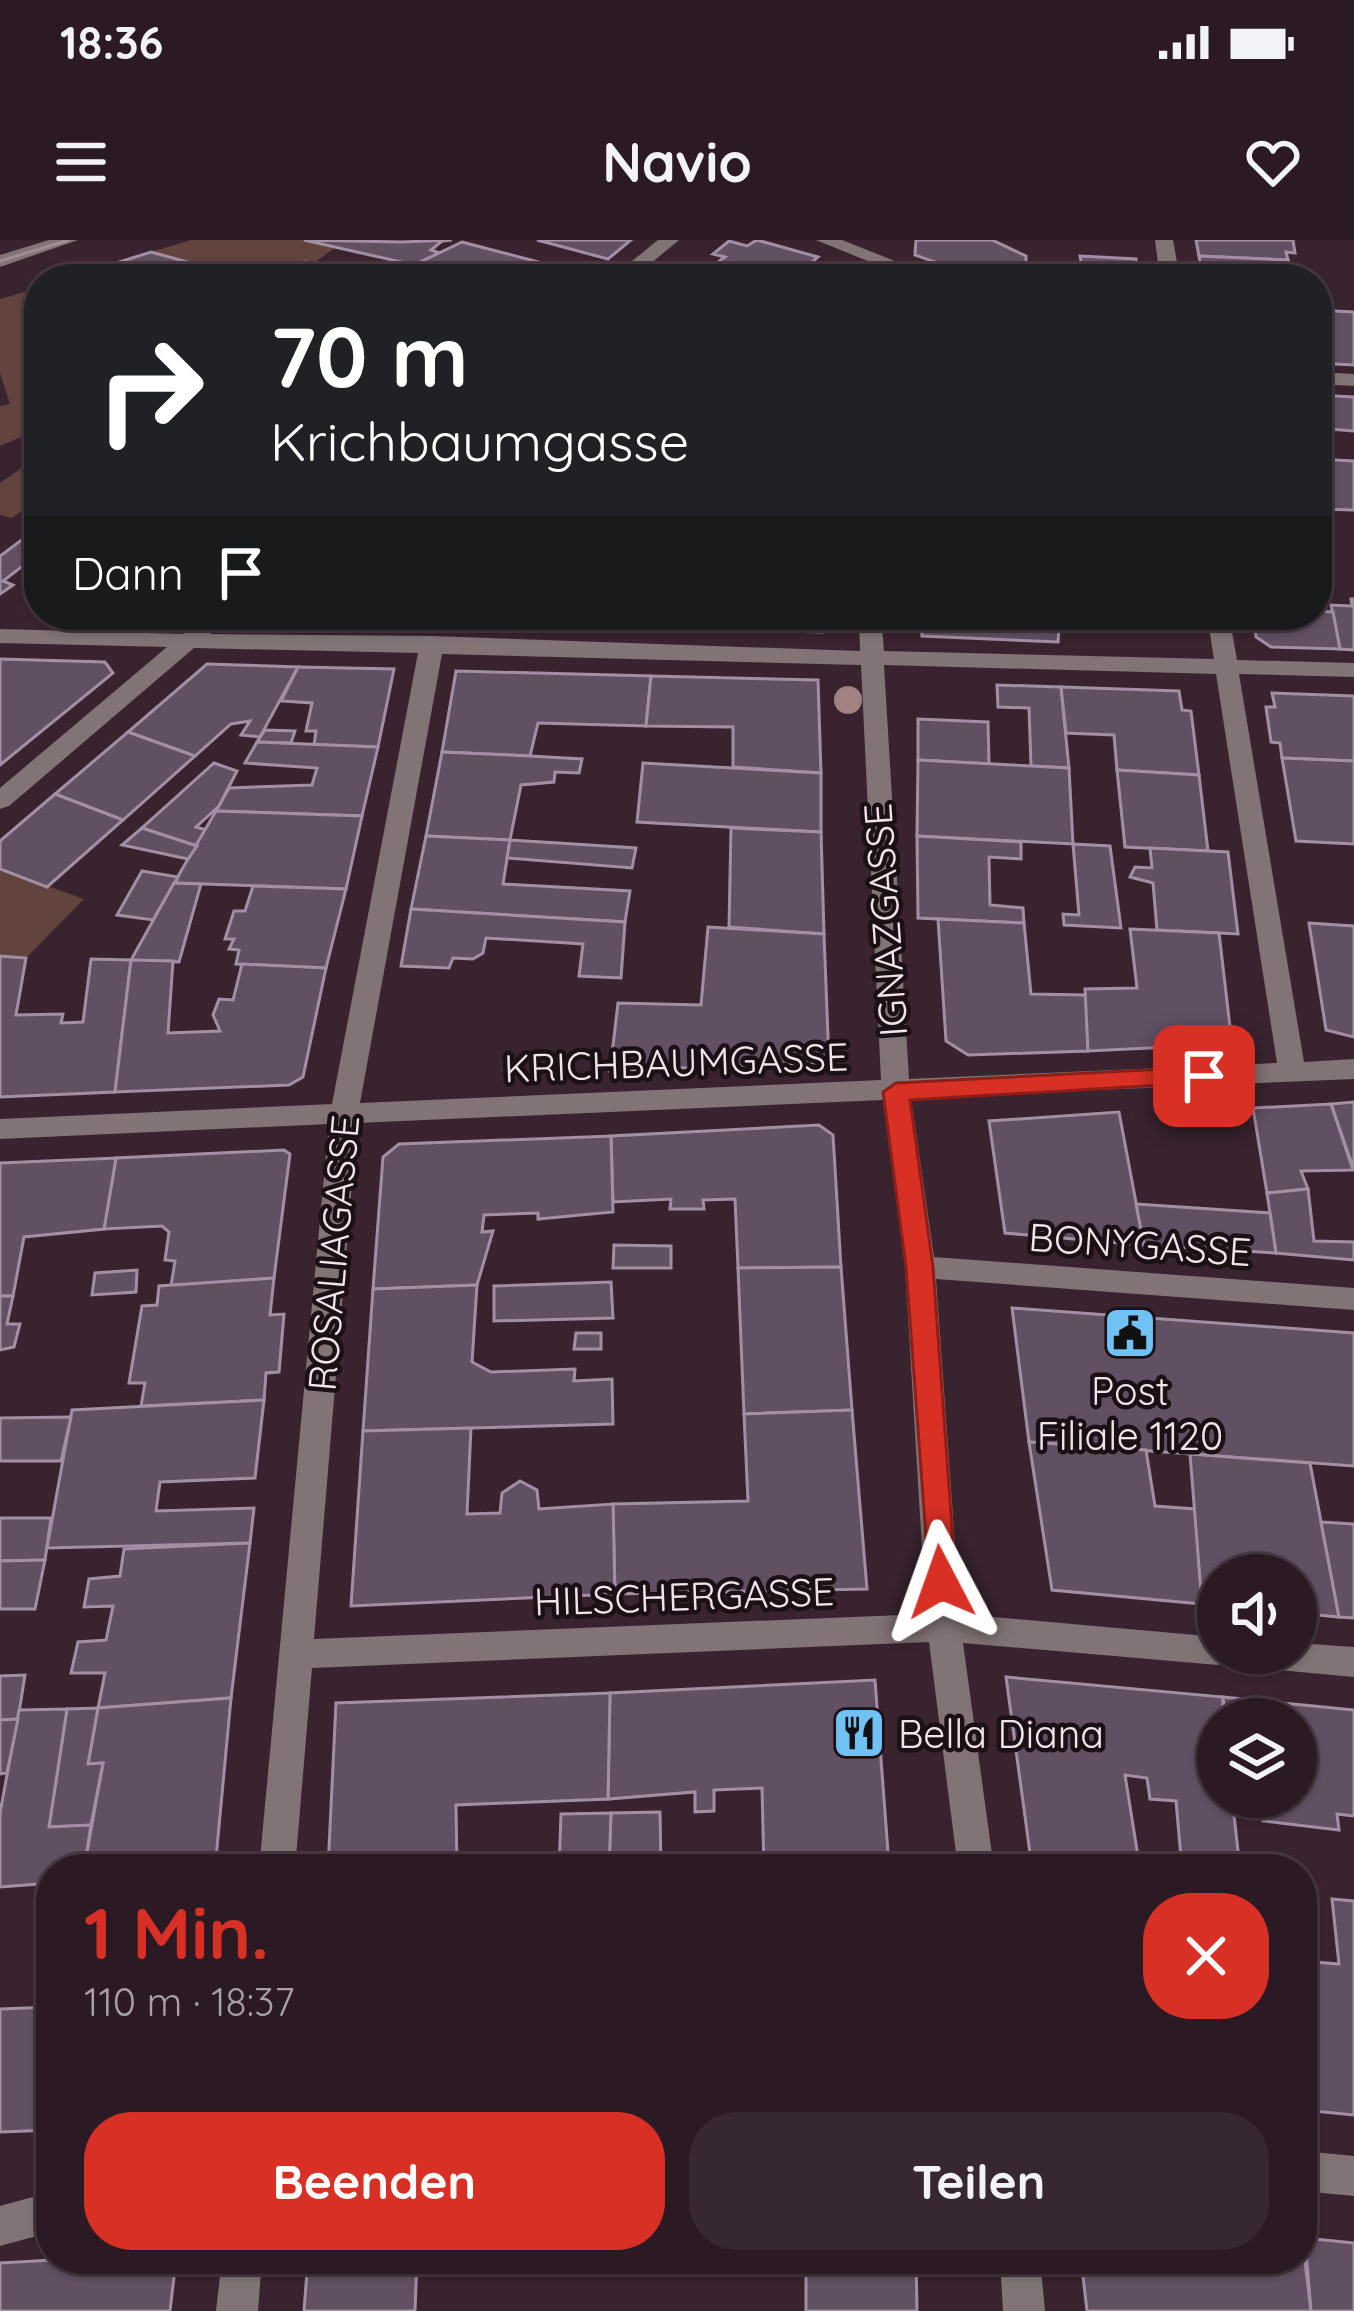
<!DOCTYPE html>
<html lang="de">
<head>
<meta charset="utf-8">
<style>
  body { margin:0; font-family:Quicksand,sans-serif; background:#372730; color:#f1f3f6; height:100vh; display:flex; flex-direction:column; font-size:45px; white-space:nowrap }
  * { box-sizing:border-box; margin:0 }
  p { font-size:39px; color:#a6a1a6 }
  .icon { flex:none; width:66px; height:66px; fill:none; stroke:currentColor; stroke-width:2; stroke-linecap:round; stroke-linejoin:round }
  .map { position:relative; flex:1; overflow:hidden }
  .sheet { position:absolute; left:36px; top:1614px; width:1281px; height:420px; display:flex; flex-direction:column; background:#2b1a23; border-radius:48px; box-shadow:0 3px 9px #0004,0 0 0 3px #473841 }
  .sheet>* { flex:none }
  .guide { position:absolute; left:24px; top:24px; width:1308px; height:366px; border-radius:48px; box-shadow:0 3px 9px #0004,0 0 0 3px #473841; background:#202124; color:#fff; overflow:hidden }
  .tools { position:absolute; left:1197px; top:1314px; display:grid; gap:24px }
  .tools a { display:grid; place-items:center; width:120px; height:120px; border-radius:50%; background:#2b1a23; box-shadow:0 3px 9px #0004,0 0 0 3px #473841; font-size:60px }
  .pin { position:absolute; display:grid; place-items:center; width:102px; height:102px; color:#fff; margin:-51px; border-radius:24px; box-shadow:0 6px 18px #0006 }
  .me { position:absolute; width:132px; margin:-66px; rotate:356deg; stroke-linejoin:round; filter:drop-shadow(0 0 9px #0008) }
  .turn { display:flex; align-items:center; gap:42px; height:252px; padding:0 48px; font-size:54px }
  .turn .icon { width:156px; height:156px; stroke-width:2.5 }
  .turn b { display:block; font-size:84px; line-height:102px }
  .then { display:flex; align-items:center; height:114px; padding:0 48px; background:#0003; gap:24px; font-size:45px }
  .round { display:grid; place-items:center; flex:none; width:126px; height:126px; border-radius:48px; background:#372730 }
  .head { display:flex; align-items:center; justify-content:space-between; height:204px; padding:0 48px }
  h1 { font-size:72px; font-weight:700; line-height:90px; color:#d93025 }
  .cta { display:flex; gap:24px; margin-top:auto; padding:24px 48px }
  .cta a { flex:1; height:138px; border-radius:48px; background:#d93025; color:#fff; font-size:48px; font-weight:700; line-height:138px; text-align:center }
  .cta a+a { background:#372730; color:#f1f3f6 }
  .status { display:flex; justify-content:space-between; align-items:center; height:84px; padding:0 60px; background:#2b1a23; direction:ltr }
  .status svg { height:33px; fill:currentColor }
  header { display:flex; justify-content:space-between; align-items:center; height:156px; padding:0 48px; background:#2b1a23; font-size:54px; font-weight:700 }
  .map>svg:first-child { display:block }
</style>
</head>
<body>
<div class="status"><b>18:36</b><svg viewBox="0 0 49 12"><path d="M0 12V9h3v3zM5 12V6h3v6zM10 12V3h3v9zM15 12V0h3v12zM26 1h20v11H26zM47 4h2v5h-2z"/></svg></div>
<header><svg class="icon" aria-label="menu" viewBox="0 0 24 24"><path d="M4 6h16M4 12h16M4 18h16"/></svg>Navio<svg class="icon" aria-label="heart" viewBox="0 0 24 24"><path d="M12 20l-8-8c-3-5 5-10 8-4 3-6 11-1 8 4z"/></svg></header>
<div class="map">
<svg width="1354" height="2071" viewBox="0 0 1354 2071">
  <rect width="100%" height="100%" fill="#39232f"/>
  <!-- green -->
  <g fill="#63433e">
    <path d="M 191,0 L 323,0 L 339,5 L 291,39 L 249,39 L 151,12 Z"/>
    <path d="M 28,51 L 39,80 L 39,203 L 21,197 L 0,206 L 0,166 L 10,164 L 0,133 L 0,59 Z"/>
    <path d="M 39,216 L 39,259 L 12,278 L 0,275 L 0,243 Z"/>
    <path d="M 0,629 L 84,659 L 26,718 L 0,716 Z"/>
  </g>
  <!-- building -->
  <g fill="#614f62" stroke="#a38fa4" stroke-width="3">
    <path d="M 304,0 L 401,2 L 452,0 L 442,1 L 431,10 L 440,13 L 414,25 Z"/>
    <path d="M 537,0 L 631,0 L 608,19 Z"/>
    <path d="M 757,0 L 818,17 L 812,22 L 836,29 L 825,39 L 670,38 L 687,24 L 707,30 L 725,17 L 713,14 L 729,1 L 747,6 Z"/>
    <path d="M 916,0 L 992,0 L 1026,16 L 1026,23 L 1001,39 L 983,39 L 915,15 Z"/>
    <path d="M 1196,0 L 1293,0 L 1295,13 L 1286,12 L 1288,20 L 1199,16 Z"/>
    <path d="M 462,2 L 588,35 L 466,39 L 414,25 Z"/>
    <path d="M 151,12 L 249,39 L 101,39 L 97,29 Z"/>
    <path d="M 1080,16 L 1136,19 L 1137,38 L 1054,39 L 1065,32 L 1083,33 Z"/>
    <path d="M 1199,16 L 1288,20 L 1292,39 L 1203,39 Z"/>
    <path d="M 1026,23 L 1041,29 L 1035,32 L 1053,39 L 1001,39 Z"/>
    <path d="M 1317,70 L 1354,72 L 1354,125 L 1317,123 Z"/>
    <path d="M 1317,155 L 1354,157 L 1354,191 L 1317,188 Z"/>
    <path d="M 1317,219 L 1354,221 L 1354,270 L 1318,269 L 1317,281 Z"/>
    <path d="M 39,287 L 39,320 L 33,318 L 3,341 L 13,345 L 0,354 L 0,316 Z"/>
    <path d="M 1351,359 L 1354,359 L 1354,410 L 1340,409 L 1331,365 L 1352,366 Z"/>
    <path d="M 1317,371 L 1333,372 L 1340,409 L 1271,407 L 1256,397 L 1254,375 L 1317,375 Z"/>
    <path d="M 278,375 L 466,375 L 465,384 Z"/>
    <path d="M 466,375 L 587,375 L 586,387 L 465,384 Z"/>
    <path d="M 623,375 L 709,375 L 708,389 L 663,388 L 664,382 L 623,381 Z"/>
    <path d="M 709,375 L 822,375 L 822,392 L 708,389 Z"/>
    <path d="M 922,375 L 1060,375 L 1058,402 L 922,396 Z"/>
    <path d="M 0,419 L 105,422 L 113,433 L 0,525 Z"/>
    <path d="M 207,424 L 298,427 L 260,497 L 241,495 L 250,481 L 231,484 L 195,516 L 128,492 Z"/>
    <path d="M 298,427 L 394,429 L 378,507 L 314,505 L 316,491 L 306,491 L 312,463 L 281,461 Z"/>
    <path d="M 456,431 L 651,436 L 646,486 L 538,483 L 530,516 L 442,512 Z"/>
    <path d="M 651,436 L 818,440 L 821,533 L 733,527 L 733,487 L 646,486 Z"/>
    <path d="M 997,445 L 1061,447 L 1069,528 L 1031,526 L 1029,468 L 998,467 Z"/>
    <path d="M 1061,447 L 1179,451 L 1182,470 L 1191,471 L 1199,535 L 1117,530 L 1114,495 L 1066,493 Z"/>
    <path d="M 1272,453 L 1354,456 L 1354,521 L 1282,518 L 1280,503 L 1271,502 L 1266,467 L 1275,467 Z"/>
    <path d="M 918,479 L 988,482 L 989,524 L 918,520 Z"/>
    <path d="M 265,490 L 295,491 L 291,503 L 257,502 Z"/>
    <path d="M 128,492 L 195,516 L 123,580 L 55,554 Z"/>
    <path d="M 257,502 L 378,507 L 362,576 L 216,571 L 229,548 L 312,545 L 317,528 L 245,523 Z"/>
    <path d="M 442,512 L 530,516 L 582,519 L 579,533 L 555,532 L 554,542 L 521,545 L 510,600 L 426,596 Z"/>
    <path d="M 1282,518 L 1354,521 L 1354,604 L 1296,601 Z"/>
    <path d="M 918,520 L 1069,528 L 1073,604 L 917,596 Z"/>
    <path d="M 214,523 L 237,531 L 219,566 L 196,587 L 206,590 L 197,606 L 142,588 Z"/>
    <path d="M 643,523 L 821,533 L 821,592 L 637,582 Z"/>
    <path d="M 1117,530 L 1199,535 L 1208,611 L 1125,607 Z"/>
    <path d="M 55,554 L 123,580 L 47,647 L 0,629 L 0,601 Z"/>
    <path d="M 216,571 L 362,576 L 346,649 L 174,643 Z"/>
    <path d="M 142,588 L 197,606 L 188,619 L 122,605 Z"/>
    <path d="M 731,588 L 821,592 L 824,694 L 729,687 Z"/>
    <path d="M 426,596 L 510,600 L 503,644 L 630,651 L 625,682 L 411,669 Z"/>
    <path d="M 917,596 L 1021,602 L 1021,619 L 989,617 L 990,665 L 1023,668 L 1024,683 L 918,678 Z"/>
    <path d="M 510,600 L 636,608 L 632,628 L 507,618 Z"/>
    <path d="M 1073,604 L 1110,606 L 1121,688 L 1064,685 L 1063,674 L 1079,675 Z"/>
    <path d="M 1150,608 L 1228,612 L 1238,694 L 1157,690 L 1153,643 L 1130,637 L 1135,627 L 1152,628 Z"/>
    <path d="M 142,631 L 178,637 L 153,680 L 117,675 Z"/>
    <path d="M 174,643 L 201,644 L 179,722 L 131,720 Z"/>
    <path d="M 253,646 L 346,649 L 326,728 L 236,724 L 239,710 L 229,709 L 234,699 L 225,699 L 234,671 L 245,671 Z"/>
    <path d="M 411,669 L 625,682 L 621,738 L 579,736 L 583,704 L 486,698 L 483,713 L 473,719 L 453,718 L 449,728 L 401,726 Z"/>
    <path d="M 938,679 L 1024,683 L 1031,754 L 1086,755 L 1088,811 L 968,815 L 946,801 Z"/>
    <path d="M 1309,683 L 1354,686 L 1354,797 L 1326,790 Z"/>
    <path d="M 708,687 L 824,694 L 829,822 L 610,831 L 618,763 L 701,765 Z"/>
    <path d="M 1130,689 L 1219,693 L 1232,804 L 1088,811 L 1085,749 L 1137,748 Z"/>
    <path d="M 0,716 L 26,718 L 16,775 L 63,774 L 61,783 L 83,782 L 91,719 L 131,720 L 115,852 L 0,857 Z"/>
    <path d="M 131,720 L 173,721 L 168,793 L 220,791 L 213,775 L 219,759 L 233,760 L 242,724 L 326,728 L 303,837 L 289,845 L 115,852 Z"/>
    <path d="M 1354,862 L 1354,930 L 1331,864 Z"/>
    <path d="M 1331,864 L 1353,930 L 1301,931 L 1308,949 L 1267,953 L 1253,868 Z"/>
    <path d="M 1119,872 L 1144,1005 L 1005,993 L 989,881 Z"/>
    <path d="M 819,885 L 833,895 L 841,1027 L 738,1028 L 735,959 L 703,960 L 704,969 L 670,969 L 671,959 L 613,962 L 611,896 Z"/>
    <path d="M 611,896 L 613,972 L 538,979 L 538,973 L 484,975 L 482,992 L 493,991 L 477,1045 L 373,1049 L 383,917 L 399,904 Z"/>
    <path d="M 284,910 L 290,914 L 274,1038 L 171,1046 L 175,1021 L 165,1020 L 169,992 L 162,986 L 104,989 L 116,918 Z"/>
    <path d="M 116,918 L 104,989 L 24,997 L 13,1056 L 0,1056 L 0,923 Z"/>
    <path d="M 1308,949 L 1314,1001 L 1354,1002 L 1354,1020 L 1276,1013 L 1267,953 Z"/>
    <path d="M 1136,964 L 1270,973 L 1276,1013 L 1144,1005 Z"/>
    <path d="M 614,1005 L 671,1006 L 671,1028 L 613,1028 Z"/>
    <path d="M 841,1027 L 852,1170 L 744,1174 L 738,1028 Z"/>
    <path d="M 137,1030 L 136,1052 L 92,1055 L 95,1033 Z"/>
    <path d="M 274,1038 L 270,1075 L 284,1074 L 279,1132 L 266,1133 L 264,1160 L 141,1166 L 145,1143 L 129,1143 L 142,1066 L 157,1065 L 159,1046 Z"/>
    <path d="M 611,1042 L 613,1078 L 494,1081 L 494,1046 Z"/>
    <path d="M 477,1045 L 472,1122 L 491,1132 L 575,1129 L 574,1141 L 612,1139 L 613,1184 L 363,1191 L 373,1049 Z"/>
    <path d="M 0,1056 L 13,1056 L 7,1084 L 20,1084 L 14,1107 L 0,1110 Z"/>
    <path d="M 1012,1068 L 1354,1093 L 1354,1226 L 1029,1202 Z"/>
    <path d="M 576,1093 L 601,1093 L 601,1109 L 574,1109 Z"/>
    <path d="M 264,1160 L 255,1238 L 160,1242 L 156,1271 L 254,1268 L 250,1303 L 47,1308 L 72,1170 Z"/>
    <path d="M 852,1170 L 867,1349 L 615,1354 L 613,1264 L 748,1261 L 744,1174 Z"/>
    <path d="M 71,1177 L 61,1221 L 0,1221 L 0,1178 Z"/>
    <path d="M 471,1188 L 467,1274 L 500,1273 L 502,1253 L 520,1241 L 537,1250 L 539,1269 L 613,1264 L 615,1354 L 351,1366 L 363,1191 Z"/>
    <path d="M 1029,1202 L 1146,1210 L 1155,1266 L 1195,1269 L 1202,1364 L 1052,1350 Z"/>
    <path d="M 1190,1214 L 1310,1223 L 1339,1377 L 1296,1373 L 1296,1335 L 1218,1335 L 1218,1366 L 1202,1364 Z"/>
    <path d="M 0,1278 L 51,1278 L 45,1320 L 0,1321 Z"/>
    <path d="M 1321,1282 L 1354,1284 L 1354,1378 L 1339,1377 Z"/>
    <path d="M 250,1303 L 231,1458 L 98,1468 L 105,1433 L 71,1433 L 78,1402 L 106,1400 L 113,1366 L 84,1367 L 89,1339 L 120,1336 L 124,1309 Z"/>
    <path d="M 45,1320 L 35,1369 L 0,1369 L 0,1321 Z"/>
    <path d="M 25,1435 L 18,1479 L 0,1480 L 0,1436 Z"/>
    <path d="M 1006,1437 L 1223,1457 L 1218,1557 L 1232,1557 L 1240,1629 L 1182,1629 L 1176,1561 L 1150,1559 L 1147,1538 L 1125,1535 L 1140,1629 L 1032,1628 Z"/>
    <path d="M 875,1440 L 889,1625 L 764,1629 L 762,1548 L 714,1550 L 714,1571 L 695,1572 L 695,1552 L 608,1559 L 610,1453 Z"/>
    <path d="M 610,1453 L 608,1559 L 456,1565 L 457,1629 L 328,1629 L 336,1463 Z"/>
    <path d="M 1223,1457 L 1354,1470 L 1354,1576 L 1337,1574 L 1339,1590 L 1263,1581 L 1262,1565 L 1233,1563 L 1232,1557 L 1296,1557 L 1296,1479 L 1225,1479 Z"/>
    <path d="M 231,1458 L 215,1629 L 84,1629 L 103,1523 L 88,1524 L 98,1468 Z"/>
    <path d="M 98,1468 L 88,1524 L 103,1523 L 91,1585 L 49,1587 L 67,1469 Z"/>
    <path d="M 67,1469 L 49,1587 L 91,1585 L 84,1629 L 51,1629 L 51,1643 L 0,1647 L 0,1573 L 19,1470 Z"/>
    <path d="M 18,1479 L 7,1533 L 0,1534 L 0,1480 Z"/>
    <path d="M 660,1572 L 661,1629 L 609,1629 L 611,1573 Z"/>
    <path d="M 611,1573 L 609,1629 L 559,1629 L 561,1574 Z"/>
    <path d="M 1332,1659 L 1354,1661 L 1354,1875 L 1302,1870 L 1302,1721 L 1339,1724 Z"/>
    <path d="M 51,1767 L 51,1890 L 0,1892 L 0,1769 Z"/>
    <path d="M 1302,1997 L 1311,2071 L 1087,2071 L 1081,2019 L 1302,2019 Z"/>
    <path d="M 1305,1998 L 1354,2003 L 1354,2071 L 1311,2071 Z"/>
    <path d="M 70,2019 L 157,2019 L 174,2037 L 170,2071 L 0,2071 L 0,2023 Z"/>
    <path d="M 308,2019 L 417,2019 L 415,2071 L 304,2071 Z"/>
    <path d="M 806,2019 L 916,2019 L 917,2071 L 806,2071 Z"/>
  </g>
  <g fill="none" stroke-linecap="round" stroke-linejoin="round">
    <!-- minor -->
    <g fill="#827476" fill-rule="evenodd">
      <path d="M 49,0 L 78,0 L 0,27 L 0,15 Z"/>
      <path d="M 658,0 L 679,0 L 632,39 L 610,39 Z"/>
      <path d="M 816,0 L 842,0 L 940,39 L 912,39 Z"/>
      <path d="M 1155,0 L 1173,0 L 1180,39 L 1160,39 Z"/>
      <path d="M 304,20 L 363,35 L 366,39 L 333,39 L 297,30 L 295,26 Z"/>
      <path d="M 1317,132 L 1354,134 L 1354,146 L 1317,144 Z"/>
      <path d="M 205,375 L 230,375 L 210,394 L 432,396 L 860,411 L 859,375 L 881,375 L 884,411 L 1214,419 L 1207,375 L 1229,375 L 1237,420 L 1354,423 L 1354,437 L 1239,434 L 1304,822 L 1354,819 L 1354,839 L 911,858 L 934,1017 L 1354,1048 L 1354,1070 L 936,1039 L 960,1374 L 1218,1397 L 1218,1413 L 1296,1413 L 1296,1403 L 1354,1407 L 1354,1437 L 1245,1427 L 1231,1419 L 1218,1425 L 963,1403 L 994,1629 L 958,1629 L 929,1402 L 312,1428 L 295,1629 L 259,1629 L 329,884 L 0,899 L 0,879 L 332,864 L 418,413 L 194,408 L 9,566 L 0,569 L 0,548 L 167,407 L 0,403 L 0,389 L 183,394 ZM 442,414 L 861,425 L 881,840 L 360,863 ZM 884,425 L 1216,434 L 1277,823 L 909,839 ZM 883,860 L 905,1027 L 926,1374 L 314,1399 L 357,883 Z"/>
      <path d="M 1302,1911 L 1354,1916 L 1354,1956 L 1302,1951 Z"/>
      <path d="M 51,1952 L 51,1992 L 0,2006 L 0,1966 Z"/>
      <path d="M 222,2019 L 262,2019 L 258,2071 L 216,2071 Z"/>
      <path d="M 1000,2019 L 1040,2019 L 1045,2071 L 1003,2071 Z"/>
    </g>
    <!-- tram -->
    <path stroke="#9f8c96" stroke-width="3" d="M 0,21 L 69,0"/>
  </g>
  <!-- trees -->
  <circle fill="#a28183" cx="848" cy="460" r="14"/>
  <!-- route -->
  <path fill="#d93025" stroke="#8d1f18" stroke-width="3" d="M 1204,827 L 1213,830 L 1213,842 L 910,860 L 933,1027 L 956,1342 L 941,1354 L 930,1351 L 906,1027 L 883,852 L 896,843 Z"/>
  <!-- icons -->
  <defs>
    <g id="civic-square" transform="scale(2.7)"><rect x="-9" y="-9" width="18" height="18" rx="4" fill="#70c1f4" stroke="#1a1015"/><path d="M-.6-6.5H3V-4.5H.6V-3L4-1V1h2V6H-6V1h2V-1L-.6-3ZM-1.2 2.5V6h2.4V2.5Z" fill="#111"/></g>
    <g id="restaurant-square" transform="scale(2.7)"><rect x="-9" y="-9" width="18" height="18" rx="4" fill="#70c1f4" stroke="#1a1015"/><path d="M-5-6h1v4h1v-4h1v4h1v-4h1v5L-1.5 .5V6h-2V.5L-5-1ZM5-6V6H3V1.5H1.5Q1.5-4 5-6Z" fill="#111"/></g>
  </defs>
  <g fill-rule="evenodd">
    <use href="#civic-square" x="1130" y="1093"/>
    <use href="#restaurant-square" x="859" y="1493"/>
  </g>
  <g text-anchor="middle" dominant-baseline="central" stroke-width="9" stroke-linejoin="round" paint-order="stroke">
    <!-- street labels -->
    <g font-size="39" fill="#f2e3ea" stroke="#1a1015">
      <text transform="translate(885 680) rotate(-94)">IGNAZGASSE</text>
      <text transform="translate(676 822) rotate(-2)">KRICHBAUMGASSE</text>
      <text transform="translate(1140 1004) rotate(4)">BONYGASSE</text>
      <text transform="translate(333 1013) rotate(-85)">ROSALIAGASSE</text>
      <text transform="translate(684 1356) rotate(-2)">HILSCHERGASSE</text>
    </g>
    <!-- poi labels -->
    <g font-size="39" fill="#f2e3ea" stroke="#1a1015">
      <text x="1130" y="1150">Post<tspan x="1130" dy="45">Filiale 1120</tspan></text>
      <text x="898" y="1493" text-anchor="start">Bella Diana</text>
    </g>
  </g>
</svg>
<div class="tools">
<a><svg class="icon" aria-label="sound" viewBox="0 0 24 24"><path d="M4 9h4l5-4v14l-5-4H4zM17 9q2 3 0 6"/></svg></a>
<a><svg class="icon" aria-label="layers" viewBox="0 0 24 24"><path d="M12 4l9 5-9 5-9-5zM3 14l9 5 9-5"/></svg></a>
</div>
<div class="pin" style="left:1204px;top:836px;background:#d93025"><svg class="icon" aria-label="arrive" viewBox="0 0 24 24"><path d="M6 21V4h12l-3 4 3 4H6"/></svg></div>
<svg class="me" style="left:941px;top:1342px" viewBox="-20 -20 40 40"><path d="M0-17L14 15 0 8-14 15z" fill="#d93025" stroke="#fff" stroke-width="4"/></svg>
<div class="guide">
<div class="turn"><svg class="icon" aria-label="right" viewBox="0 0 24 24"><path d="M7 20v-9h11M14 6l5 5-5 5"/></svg><div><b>70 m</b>Krichbaumgasse</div></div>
<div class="then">Dann<svg class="icon" aria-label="arrive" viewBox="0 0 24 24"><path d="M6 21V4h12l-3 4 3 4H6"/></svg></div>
</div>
<section class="sheet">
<div class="head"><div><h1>1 Min.</h1><p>110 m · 18:37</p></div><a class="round" style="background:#d93025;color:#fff"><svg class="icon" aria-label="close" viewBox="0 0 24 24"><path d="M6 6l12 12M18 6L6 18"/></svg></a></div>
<div class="cta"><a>Beenden</a><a>Teilen</a></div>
</section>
</div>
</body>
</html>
